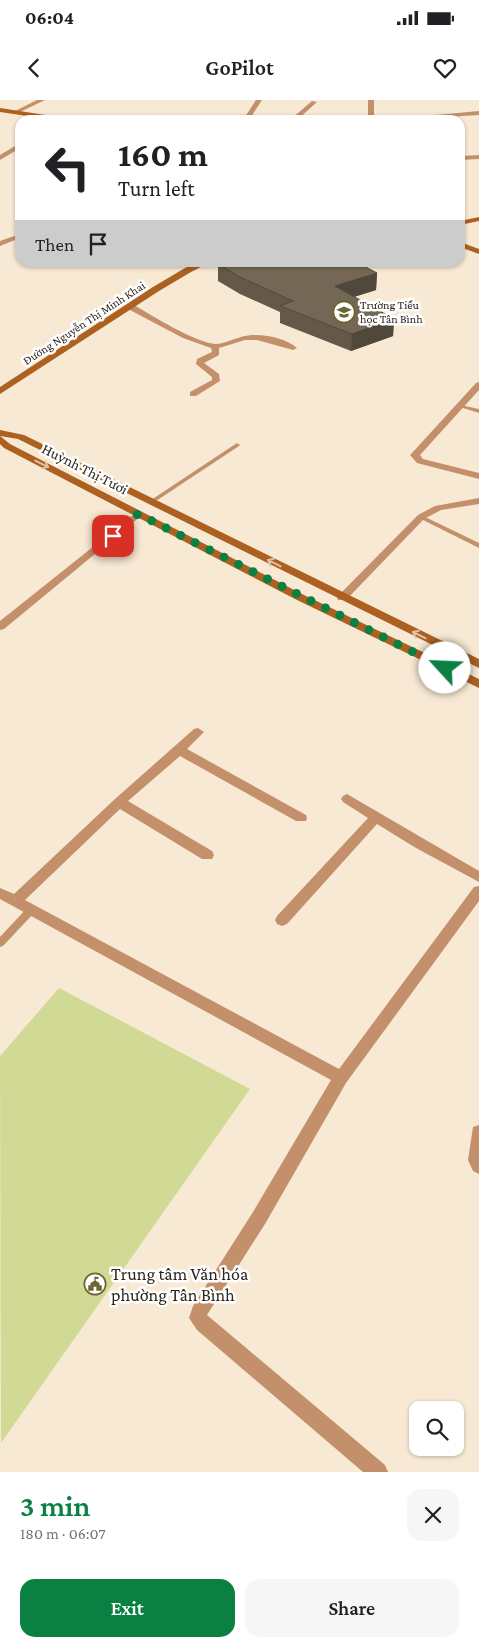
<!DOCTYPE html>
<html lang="en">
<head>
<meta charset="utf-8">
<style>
  body { margin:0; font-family:"Crimson Pro",serif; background:#f6f6f6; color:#202124; height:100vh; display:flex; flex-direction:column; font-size:19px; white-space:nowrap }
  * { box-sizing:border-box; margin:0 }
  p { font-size:16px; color:#757577 }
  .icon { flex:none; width:28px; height:28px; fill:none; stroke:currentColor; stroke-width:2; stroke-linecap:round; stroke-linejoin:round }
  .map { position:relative; height:1372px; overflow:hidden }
  .details { display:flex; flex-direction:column; background:#fff; flex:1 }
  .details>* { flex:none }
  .guide { position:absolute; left:15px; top:15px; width:450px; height:152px; border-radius:15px; box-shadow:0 1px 4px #0004; background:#fff; color:#202124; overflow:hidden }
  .buttons { position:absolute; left:409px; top:1301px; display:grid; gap:10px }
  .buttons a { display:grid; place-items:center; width:55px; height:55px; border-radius:10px; background:#fff; box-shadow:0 1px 4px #0004; font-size:25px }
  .pin { position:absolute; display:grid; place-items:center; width:42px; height:42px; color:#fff; margin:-21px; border-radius:10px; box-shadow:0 2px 8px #0006 }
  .me { position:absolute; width:55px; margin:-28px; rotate:295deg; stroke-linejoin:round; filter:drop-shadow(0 0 4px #0008) }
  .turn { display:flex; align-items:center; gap:18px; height:105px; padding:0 20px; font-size:22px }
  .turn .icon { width:65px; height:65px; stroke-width:2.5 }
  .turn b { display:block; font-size:35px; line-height:42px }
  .then { display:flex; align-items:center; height:48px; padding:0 20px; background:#0003; gap:10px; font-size:19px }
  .round { display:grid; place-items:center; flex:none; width:52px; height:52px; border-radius:15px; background:#f6f6f6 }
  .head { display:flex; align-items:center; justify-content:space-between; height:85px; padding:0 20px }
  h1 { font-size:30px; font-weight:600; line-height:38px; color:#0b8043 }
  .cta { display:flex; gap:10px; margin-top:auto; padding:10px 20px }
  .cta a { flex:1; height:58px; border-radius:15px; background:#0b8043; color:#fff; font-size:20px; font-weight:600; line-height:58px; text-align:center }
  .cta a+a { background:#f6f6f6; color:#202124 }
  .status { display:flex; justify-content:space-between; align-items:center; height:35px; padding:0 25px; background:#fff; direction:ltr }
  .status svg { height:14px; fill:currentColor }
  header { display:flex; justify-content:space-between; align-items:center; height:65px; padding:0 20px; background:#fff; font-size:22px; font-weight:600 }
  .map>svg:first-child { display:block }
</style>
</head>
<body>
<div class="status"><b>06:04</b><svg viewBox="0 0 49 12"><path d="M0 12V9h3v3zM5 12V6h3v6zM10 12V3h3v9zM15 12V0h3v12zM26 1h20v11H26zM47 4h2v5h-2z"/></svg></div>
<header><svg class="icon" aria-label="back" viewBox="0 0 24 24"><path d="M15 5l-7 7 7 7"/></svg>GoPilot<svg class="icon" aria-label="heart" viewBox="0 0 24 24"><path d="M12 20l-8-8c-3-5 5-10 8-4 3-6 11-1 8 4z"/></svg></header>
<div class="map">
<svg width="479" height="1372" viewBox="0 0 479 1372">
  <rect width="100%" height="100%" fill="#f8e9d4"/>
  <!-- green -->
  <path fill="#d0da94" d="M 59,888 L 250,989 L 1,1343 L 0,956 Z"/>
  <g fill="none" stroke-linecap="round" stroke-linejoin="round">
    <!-- lane -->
    <g fill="#c4906b" fill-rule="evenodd">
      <path d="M 460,305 L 479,309 L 479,313 L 460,307 Z"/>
      <path d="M 237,343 L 240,345 L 239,346 L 153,403 L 151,404 L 148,402 Z"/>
      <path d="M 421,415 L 479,443 L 479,448 L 419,418 L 419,416 Z"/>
      <path d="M 31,806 L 34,807 L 36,810 L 34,813 L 3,846 L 0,847 L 0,837 L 28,807 Z"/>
    </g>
    <!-- street -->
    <g fill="#c4906b" fill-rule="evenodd">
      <path d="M 37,0 L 45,0 L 18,13 L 13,12 Z"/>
      <path d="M 256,0 L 262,0 L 249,20 L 243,20 Z"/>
      <rect x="368" y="0" width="6" height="20"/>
      <path d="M 312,1 L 317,2 L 297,20 L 290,20 Z"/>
      <path d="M 479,11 L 479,15 L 400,20 L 403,18 Z"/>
      <path d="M 20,43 L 20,48 L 0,60 L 0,55 Z"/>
      <path d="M 479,55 L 479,59 L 460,60 L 460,56 Z"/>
      <path d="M 20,134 L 20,138 L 0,146 L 0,141 Z"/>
      <path d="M 128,205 L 134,205 C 153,216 194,242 215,244 C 224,244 233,239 241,237 C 258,232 284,237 297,248 L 293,250 L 257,240 L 245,240 L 219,248 L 219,255 L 204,263 L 219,274 L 220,281 L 196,296 L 190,296 L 190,292 L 212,280 L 212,277 L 196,264 L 197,259 L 212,252 L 211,248 L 183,238 L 128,209 Z"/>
      <path d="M 479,282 L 479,290 L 420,355 L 423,359 L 479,373 L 479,379 L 417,363 L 410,355 L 412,353 L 476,283 Z"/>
      <path d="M 479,398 L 479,404 L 441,410 L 424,419 L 346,500 L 338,500 L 337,498 L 338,496 L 418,415 L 435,406 Z"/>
      <path d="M 138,411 L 143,414 L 141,416 L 4,529 L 0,530 L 0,521 Z"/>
      <path d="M 198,628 L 204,632 L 187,649 L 306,715 L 307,718 L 306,721 L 296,721 L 180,656 L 128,701 L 212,751 L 214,755 L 212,759 L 202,759 L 120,709 L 25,800 L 339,969 L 474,787 L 479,786 L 479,801 L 346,983 L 265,1124 L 207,1215 L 385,1365 L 388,1372 L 363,1372 L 197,1230 L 189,1218 L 193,1206 L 253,1112 L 331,980 L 0,799 L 0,788 L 14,794 L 115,699 L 194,629 Z"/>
      <path d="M 347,694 L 479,771 L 479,782 L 416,748 L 377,724 L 287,824 L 282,826 L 277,824 L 275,820 L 277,816 L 368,718 L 343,702 L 341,699 L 343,696 Z"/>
      <path d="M 479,1025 L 479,1074 L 473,1071 L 468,1060 L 473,1027 Z"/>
    </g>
    <!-- secondary -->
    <g fill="#ac6121" fill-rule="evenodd">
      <path d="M 0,8 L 65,18 L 68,20 L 54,20 L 0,12 Z"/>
      <path d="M 479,117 L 479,121 L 460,125 L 460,121 Z"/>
      <path d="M 460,142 L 479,149 L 479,154 L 460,147 Z"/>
      <path d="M 200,162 L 211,162 L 191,172 L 159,191 L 0,294 L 0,287 L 153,187 L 185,168 Z"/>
      <path d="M 0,330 L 24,335 L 479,559 L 479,568 L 18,339 L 0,336 Z"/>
      <path d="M 0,336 L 10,344 L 304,495 L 479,579 L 479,588 L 297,500 L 4,348 L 0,344 Z"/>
    </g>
  </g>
  <!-- wall -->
  <path fill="#645949" d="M 218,164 L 377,173 L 376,190 L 354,197 L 394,219 L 393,236 L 351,251 L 280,223 L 280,212 L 240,194 L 218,181 Z"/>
  <!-- shaded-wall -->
  <g fill="#51483c">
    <path d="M 377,173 L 376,190 L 334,203 L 335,186 Z"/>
    <path d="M 394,219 L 393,236 L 351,251 L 352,234 Z"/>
  </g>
  <!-- building -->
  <path fill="#746755" stroke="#51483c" d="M 224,162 L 356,162 L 377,173 L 335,186 L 394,219 L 352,234 L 280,206 L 293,201 L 240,177 L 218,164 Z"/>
  <!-- one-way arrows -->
  <defs><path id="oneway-shaft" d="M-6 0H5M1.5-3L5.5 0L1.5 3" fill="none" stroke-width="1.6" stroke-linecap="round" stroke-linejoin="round" transform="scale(1.25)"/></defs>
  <g stroke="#dec0a6">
    <use href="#oneway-shaft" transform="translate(42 364) rotate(27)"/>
    <use href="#oneway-shaft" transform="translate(274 463) rotate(-153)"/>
    <use href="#oneway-shaft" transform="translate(419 535) rotate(-154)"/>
  </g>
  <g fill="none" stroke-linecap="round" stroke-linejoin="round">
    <!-- route -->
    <path stroke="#0b8043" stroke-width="9" stroke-dasharray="0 16.2" d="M 113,436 L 138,414 L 445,568"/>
  </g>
  <!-- icons -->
  <defs>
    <g id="school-ring" transform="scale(1.125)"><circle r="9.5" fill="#fff" stroke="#6d6633" stroke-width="1.5"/><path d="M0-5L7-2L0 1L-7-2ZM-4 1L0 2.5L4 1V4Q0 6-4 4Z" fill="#6d6633"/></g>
    <g id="civic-ring" transform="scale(1.125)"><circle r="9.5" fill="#fff" stroke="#6d6633" stroke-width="1.5"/><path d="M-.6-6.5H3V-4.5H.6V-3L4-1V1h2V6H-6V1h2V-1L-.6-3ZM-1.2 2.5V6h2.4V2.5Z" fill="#6d6633"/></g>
  </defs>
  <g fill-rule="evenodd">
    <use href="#school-ring" x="344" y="212"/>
    <use href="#civic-ring" x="95" y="1184"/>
  </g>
  <g text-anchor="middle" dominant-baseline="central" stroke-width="5" stroke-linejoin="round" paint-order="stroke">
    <!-- far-poi labels -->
    <g font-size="12" fill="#2b251e" stroke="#fff" text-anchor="start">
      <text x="360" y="205">Trường Tiểu<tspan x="360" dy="14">học Tân Bình</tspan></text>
    </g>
    <!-- far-street labels -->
    <g font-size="12" fill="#2b251e" stroke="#fff">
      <text transform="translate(84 223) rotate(-33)">Đường Nguyễn Thị Minh Khai</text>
    </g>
    <!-- street labels -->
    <g font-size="15" fill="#2b251e" stroke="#fff">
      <text transform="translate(85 369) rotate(27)">Huỳnh Thị Tươi</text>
    </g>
    <!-- near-poi labels -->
    <g font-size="18" fill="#2b251e" stroke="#fff" text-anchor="start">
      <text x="111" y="1174">Trung tâm Văn hóa<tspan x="111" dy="21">phường Tân Bình</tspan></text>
    </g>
  </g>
</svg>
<div class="buttons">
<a><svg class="icon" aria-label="search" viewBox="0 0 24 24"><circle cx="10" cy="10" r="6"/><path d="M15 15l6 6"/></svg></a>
</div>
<div class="pin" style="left:113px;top:436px;background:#d93025"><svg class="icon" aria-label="arrive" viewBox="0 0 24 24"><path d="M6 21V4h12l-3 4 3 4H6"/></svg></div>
<svg class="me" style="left:445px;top:568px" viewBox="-20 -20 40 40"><circle r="19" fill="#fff"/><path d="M0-13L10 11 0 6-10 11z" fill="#0b8043"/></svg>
<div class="guide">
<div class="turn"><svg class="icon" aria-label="left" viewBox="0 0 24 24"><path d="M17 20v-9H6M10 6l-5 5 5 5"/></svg><div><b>160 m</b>Turn left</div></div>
<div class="then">Then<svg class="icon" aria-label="arrive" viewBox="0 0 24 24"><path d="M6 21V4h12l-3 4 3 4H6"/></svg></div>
</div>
</div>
<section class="details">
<div class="head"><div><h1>3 min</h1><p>180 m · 06:07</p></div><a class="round"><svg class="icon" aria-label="close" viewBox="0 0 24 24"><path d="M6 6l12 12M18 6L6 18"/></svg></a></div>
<div class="cta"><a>Exit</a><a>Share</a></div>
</section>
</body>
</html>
